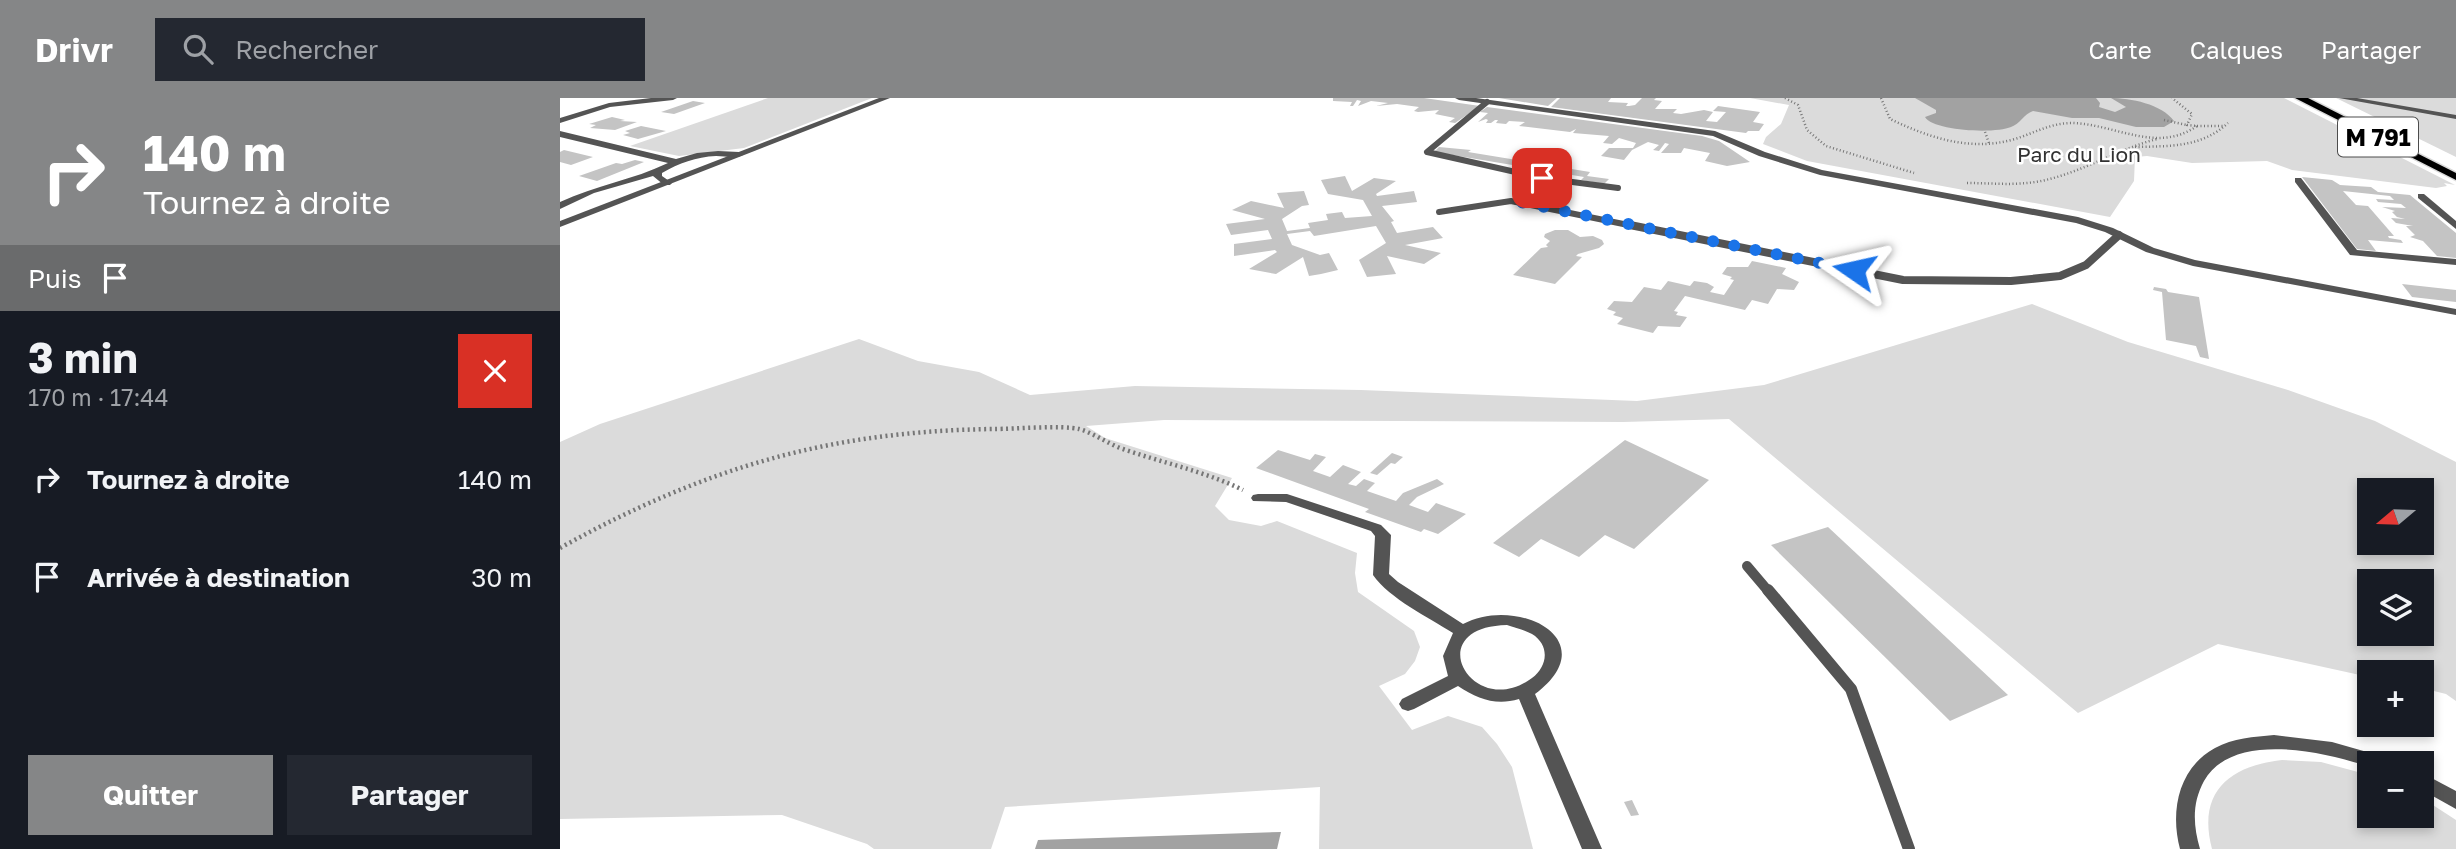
<!DOCTYPE html>
<html lang="fr">
<head>
<meta charset="utf-8">
<style>
  body { margin:0; font-family:"Golos Text",sans-serif; background:#242831; color:#f1f3f6; height:100vh; display:flex; flex-direction:column; font-size:26px; white-space:nowrap }
  * { box-sizing:border-box; margin:0 }
  p { font-size:23px; color:#9ea1a6 }
  .icon { flex:none; width:38px; height:38px; fill:none; stroke:currentColor; stroke-width:2; stroke-linecap:round; stroke-linejoin:round }
  .map { position:relative; flex:1; overflow:hidden }
  .drawer { display:flex; flex-direction:column; background:#171b24; width:560px }
  .drawer>* { flex:none }
  .guide { background:#858687; color:#fff; overflow:hidden }
  .needle { width:46px; rotate:251deg }
  .buttons { position:absolute; left:1797px; top:380px; display:grid; gap:14px }
  .buttons a { display:grid; place-items:center; width:77px; height:77px; border-radius:0px; background:#171b24; box-shadow:0 4px 10px #0003; font-size:35px }
  .pin { position:absolute; display:grid; place-items:center; width:60px; height:60px; color:#fff; margin:-30px; border-radius:14px; box-shadow:0 4px 10px #0006 }
  .me { position:absolute; width:77px; margin:-38px; rotate:281deg; stroke-linejoin:round; filter:drop-shadow(0 0 5px #0008) }
  .turn { display:flex; align-items:center; gap:24px; height:147px; padding:0 28px; font-size:32px }
  .turn .icon { width:91px; height:91px; stroke-width:2.5 }
  .turn b { display:block; font-size:49px; line-height:60px }
  .then { display:flex; align-items:center; height:66px; padding:0 28px; background:#0003; gap:14px; font-size:26px }
  .round { display:grid; place-items:center; flex:none; width:74px; height:74px; border-radius:0px; background:#242831 }
  .head { display:flex; align-items:center; justify-content:space-between; height:119px; padding:0 28px }
  h1 { font-size:42px; font-weight:700; line-height:52px }
  .primary-button { display:flex; gap:14px; margin-top:auto; padding:14px 28px }
  .primary-button a { flex:1; height:80px; border-radius:0px; background:#858687; color:#fff; font-size:28px; font-weight:700; line-height:80px; text-align:center }
  .primary-button a+a { background:#242831; color:#f1f3f6 }
  ul { padding:0; list-style:none }
  li { display:flex; align-items:center; gap:21px; height:98px; padding:0 28px }
  li div { flex:1 }
  li b { display:block; font-size:26px }
  li em { font-style:normal }
  header { display:flex; align-items:center; gap:42px; box-sizing:border-box; height:98px; padding:0 35px; background:#858687; color:#fff }
  header strong { font-size:33px }
  nav { display:flex; gap:38px; margin-inline-start:auto; font-size:24px }
  .search { width:490px; height:63px; background:#242831; display:flex; align-items:center; gap:18px; box-sizing:border-box; padding:0 24px; border-radius:0px; color:#9ea1a6; font-size:26px }
  main { display:flex; flex:1; min-height:0 }
  .map>svg:first-child { display:block }
</style>
</head>
<body>
<header>
<strong>Drivr</strong>
<div class="search"><svg class="icon" aria-label="search" viewBox="0 0 24 24"><circle cx="10" cy="10" r="6"/><path d="M15 15l6 6"/></svg>Rechercher</div>
<nav><a>Carte</a><a>Calques</a><a>Partager</a></nav>
</header>
<main>
<section class="drawer">
<div class="guide">
<div class="turn"><svg class="icon" aria-label="right" viewBox="0 0 24 24"><path d="M7 20v-9h11M14 6l5 5-5 5"/></svg><div><b>140 m</b>Tournez à droite</div></div>
<div class="then">Puis<svg class="icon" aria-label="arrive" viewBox="0 0 24 24"><path d="M6 21V4h12l-3 4 3 4H6"/></svg></div>
</div>
<div class="head"><div><h1>3 min</h1><p>170 m · 17:44</p></div><a class="round" style="background:#d93025;color:#fff"><svg class="icon" aria-label="close" viewBox="0 0 24 24"><path d="M6 6l12 12M18 6L6 18"/></svg></a></div>
<ul>
<li><svg class="icon" aria-label="right" viewBox="0 0 24 24"><path d="M7 20v-9h11M14 6l5 5-5 5"/></svg><div><b>Tournez à droite</b></div><em>140 m</em></li>
<li><svg class="icon" aria-label="arrive" viewBox="0 0 24 24"><path d="M6 21V4h12l-3 4 3 4H6"/></svg><div><b>Arrivée à destination</b></div><em>30 m</em></li>
</ul>
<div class="primary-button"><a>Quitter</a><a>Partager</a></div>
</section>
<div class="map">
<svg width="1896" height="751" viewBox="0 0 1896 751">
  <rect width="100%" height="100%" fill="#fff"/>
  <!-- green -->
  <g fill="#dbdbdb" fill-rule="evenodd">
    <path d="M 208,0 L 312,0 L 184,50 L 119,58 L 70,48 Z"/>
    <path d="M 1190,0 L 1724,0 L 1895,87 L 1884,85 L 1887,88 L 1876,90 L 1732,72 L 1707,63 L 1632,65 L 1587,58 L 1575,59 L 1574,83 L 1550,119 L 1247,63 L 1203,46 L 1206,39 L 1221,26 L 1229,7 Z"/>
    <path d="M 1776,0 L 1896,0 L 1896,59 Z"/>
    <path d="M 1472,206 L 1568,244 L 1728,292 L 1815,323 L 1896,364 L 1896,603 L 1886,596 L 1862,590 L 1862,574 L 1810,574 L 1809,579 L 1658,546 L 1518,615 L 1169,321 L 1063,324 L 604,322 L 526,328 L 545,340 L 672,380 L 655,408 L 669,422 L 701,428 L 717,423 L 797,455 L 795,475 L 798,494 L 854,533 L 860,549 L 855,563 L 845,576 L 819,588 L 852,632 L 888,618 L 922,629 L 937,646 L 952,669 L 973,751 L 759,751 L 760,689 L 445,709 L 431,751 L 314,751 L 307,746 L 222,717 L 0,721 L 0,344 L 40,326 L 299,241 L 358,263 L 419,274 L 470,297 L 575,288 L 801,292 L 1077,303 L 1204,287 ZM 1810,392 L 1862,392 L 1862,444 L 1810,444 ZM 1810,483 L 1862,483 L 1862,536 L 1810,536 Z"/>
    <path d="M 1722,662 L 1761,664 L 1809,677 L 1810,718 L 1862,718 L 1862,700 L 1896,722 L 1896,751 L 1652,751 C 1637,694 1669,668 1722,662 Z"/>
  </g>
  <!-- water -->
  <g fill="#a2a2a2">
    <path d="M 1355,0 L 1536,0 L 1540,5 L 1539,9 L 1555,14 L 1566,9 L 1551,0 C 1570,0 1602,6 1614,23 L 1604,29 L 1576,29 L 1539,20 L 1512,20 L 1473,13 C 1464,16 1460,26 1451,29 C 1435,36 1373,33 1365,19 L 1376,15 L 1376,12 Z"/>
    <path d="M 721,734 L 717,751 L 475,751 L 478,742 Z"/>
  </g>
  <!-- building -->
  <g fill="#c4c4c4">
    <path d="M 773,0 L 864,0 L 920,8 L 895,25 L 889,24 L 895,20 L 875,16 L 879,12 L 858,14 L 854,13 L 859,9 L 837,6 L 816,8 L 828,5 L 811,3 L 798,8 L 801,3 L 797,2 L 793,8 L 790,8 L 792,4 L 773,3 Z"/>
    <path d="M 939,0 L 997,0 L 988,8 Z"/>
    <path d="M 1000,0 L 1051,0 L 1048,4 L 1068,5 L 1066,8 L 1069,8 L 1075,7 L 1082,0 L 1096,0 L 1094,2 L 1102,3 L 1095,11 L 1117,11 L 1113,15 L 1121,16 L 1144,12 L 1153,14 L 1146,23 L 1157,24 L 1166,14 L 1153,13 L 1158,8 L 1200,14 L 1193,24 L 1204,26 L 1199,33 L 1188,33 L 1186,35 L 991,9 Z"/>
    <path d="M 133,3 L 145,5 L 114,16 L 101,14 Z"/>
    <path d="M 927,9 L 1142,38 L 1159,43 L 1190,64 L 1167,68 L 1145,63 L 1150,55 L 1124,50 L 1121,55 L 1101,55 L 1109,46 L 1105,45 L 1099,53 L 1093,52 L 1099,47 L 1088,44 L 1072,52 L 1064,62 L 1041,58 L 1049,50 L 1073,50 L 1076,45 L 1059,40 L 1052,46 L 1043,45 L 1049,38 L 1013,35 L 1016,31 L 1010,34 L 959,28 L 965,24 L 949,23 L 946,26 L 936,25 L 938,22 L 935,22 L 931,25 L 926,25 L 928,22 L 926,21 L 918,24 L 928,15 L 920,14 Z"/>
    <path d="M 52,19 L 65,22 L 60,23 L 77,24 L 55,32 L 30,30 L 36,27 L 29,26 Z"/>
    <path d="M 81,28 L 106,33 L 78,41 L 63,37 L 70,35 L 65,33 Z"/>
    <path d="M 879,49 L 911,52 L 908,54 L 1030,74 L 1027,78 L 1049,81 L 1044,86 L 1021,82 L 1024,79 L 874,54 Z"/>
    <path d="M 4,52 L 33,59 L 11,67 L 0,64 L 0,54 Z"/>
    <path d="M 75,62 L 84,64 L 37,83 L 19,78 L 56,65 L 62,66 Z"/>
    <path d="M 785,78 L 792,93 L 814,80 L 836,83 L 816,96 L 817,98 L 854,93 L 857,104 L 822,108 L 834,123 L 831,124 L 837,135 L 873,129 L 883,140 L 845,147 L 881,155 L 864,166 L 827,158 L 836,176 L 807,179 L 799,162 L 826,145 L 816,128 L 754,138 L 750,133 L 727,136 L 732,147 L 760,157 L 769,155 L 778,172 L 761,176 L 749,178 L 743,159 L 716,176 L 689,171 L 717,154 L 715,152 L 674,158 L 674,146 L 712,141 L 708,132 L 671,137 L 666,126 L 705,121 L 672,112 L 691,103 L 724,110 L 717,95 L 744,93 L 749,107 L 742,108 L 722,121 L 727,133 L 750,130 L 748,125 L 768,122 L 766,116 L 782,114 L 785,120 L 812,118 L 803,102 L 768,96 L 761,82 Z"/>
    <path d="M 1742,79 L 1772,82 L 1780,87 L 1811,89 L 1818,94 L 1850,97 L 1896,135 L 1896,160 L 1877,158 L 1863,143 L 1850,139 L 1855,137 L 1846,128 L 1853,128 L 1836,125 L 1831,120 L 1845,121 L 1837,119 L 1832,114 L 1835,113 L 1822,109 L 1846,110 L 1841,106 L 1818,104 L 1816,101 L 1834,102 L 1830,98 L 1783,93 L 1796,107 L 1808,108 L 1834,138 L 1828,138 L 1829,140 L 1841,142 L 1843,145 L 1808,142 L 1816,153 L 1797,151 Z"/>
    <path d="M 995,132 L 1008,132 L 1020,139 L 1033,138 L 1042,142 L 1044,146 L 1039,150 L 1018,156 L 1016,158 L 1022,159 L 995,186 L 953,177 L 981,150 L 988,149 L 986,147 L 990,143 L 984,139 L 985,136 Z"/>
    <path d="M 1192,163 L 1226,170 L 1222,176 L 1239,184 L 1234,192 L 1217,191 L 1208,206 L 1192,202 L 1185,212 L 1125,198 L 1114,213 L 1118,214 L 1116,217 L 1127,219 L 1120,229 L 1098,228 L 1093,235 L 1057,226 L 1063,220 L 1053,217 L 1056,214 L 1047,211 L 1054,203 L 1072,204 L 1084,189 L 1101,192 L 1108,183 L 1130,188 L 1134,183 L 1147,185 L 1154,189 L 1150,194 L 1164,197 L 1174,182 L 1170,181 L 1172,179 L 1162,176 L 1167,169 L 1188,169 Z"/>
    <path d="M 1842,186 L 1896,192 L 1896,204 L 1852,199 Z"/>
    <path d="M 1594,189 L 1606,191 L 1608,194 L 1639,199 L 1649,261 L 1640,259 L 1636,248 L 1606,242 L 1602,194 L 1593,192 Z"/>
    <path d="M 1065,342 L 1149,382 L 1074,451 L 1045,437 L 1019,459 L 981,441 L 959,459 L 933,445 Z"/>
    <path d="M 718,352 L 750,362 L 755,356 L 766,359 L 753,373 L 770,379 L 783,367 L 801,374 L 788,386 L 796,388 L 804,381 L 815,385 L 807,393 L 836,403 L 843,395 L 877,381 L 884,386 L 857,399 L 849,407 L 868,414 L 876,405 L 906,416 L 878,436 L 864,431 L 861,434 L 805,414 L 809,411 L 696,370 Z"/>
    <path d="M 832,355 L 843,359 L 835,366 L 831,365 L 817,377 L 810,375 Z"/>
    <path d="M 1268,429 L 1448,597 L 1390,623 L 1211,447 Z"/>
    <path d="M 1072,702 L 1079,717 L 1071,718 L 1064,704 Z"/>
  </g>
  <g fill="none" stroke-linecap="round" stroke-linejoin="round">
    <!-- primary casing -->
    <g stroke="#dbdbdb" stroke-width="3">
      <path id="primary" d="M 1735,0 L 1748,0 L 1896,75 L 1896,82 Z"/>
    </g>
    <!-- path-far1 -->
    <g stroke="#767676" stroke-width="2.5" stroke-dasharray="1 2.5" stroke-linecap="butt">
      <path d="M 1225,0 L 1238,7 L 1247,32 L 1266,48 L 1354,75"/>
      <path d="M 1321,0 L 1330,21 C 1370,40 1411,54 1455,41 C 1474,35 1491,25 1512,25 C 1555,26 1597,56 1637,28 L 1627,27 L 1632,16 L 1612,0"/>
      <path d="M 1604,22 L 1627,27"/>
      <path d="M 1637,28 L 1664,28"/>
      <path d="M 1425,34 L 1429,45"/>
      <path d="M 1575,49 C 1609,48 1641,50 1668,25"/>
      <path d="M 1407,85 C 1427,85 1448,87 1467,85 C 1512,81 1554,52 1597,41"/>
    </g>
    <!-- path -->
    <path stroke="#767676" stroke-width="4.5" stroke-dasharray="2 3.5" stroke-linecap="butt" d="M 0,450 C 144,370 269,333 434,331 C 454,331 503,327 519,331 C 534,335 548,346 563,351 C 603,365 644,373 683,392"/>
    <!-- service-far3 -->
    <g stroke="#545454" stroke-width="6">
      <path d="M 927,4 L 867,54 L 982,80 L 955,103"/>
      <path d="M 982,80 L 1058,90"/>
      <path d="M 879,114 L 951,103 L 1078,129"/>
    </g>
    <!-- service-far2 -->
    <path stroke="#545454" stroke-width="8" d="M 1070,127 L 1343,182 L 1451,183 L 1500,178 L 1526,167 L 1559,137"/>
    <!-- service-far1 -->
    <path stroke="#545454" stroke-width="10" d="M 1187,468 L 1209,494"/>
    <!-- service -->
    <path stroke="#545454" stroke-width="12" d="M 1208,492 L 1291,591 L 1349,751"/>
    <!-- minor -->
    <g fill="#545454" fill-rule="evenodd">
      <path d="M 91,0 L 117,0 L 113,2 L 50,9 L 0,25 L 0,20 L 49,5 Z"/>
      <path d="M 895,0 L 916,0 L 1155,33 L 1205,54 L 1262,72 L 1518,119 L 1553,130 L 1594,150 L 1635,162 L 1896,211 L 1896,217 L 1633,168 L 1586,154 L 1545,134 L 1516,125 L 1260,77 L 1199,58 L 1153,38 L 899,2 Z"/>
      <path d="M 1779,0 L 1797,0 L 1896,17 L 1896,21 Z"/>
      <path d="M 0,33 L 116,61 L 137,55 L 158,53 L 179,54 L 183,57 C 176,61 165,58 156,58 C 136,59 119,65 102,75 L 102,78 L 112,85 L 110,87 L 104,87 L 93,78 L 34,95 L 0,111 L 0,104 C 36,87 73,82 108,65 L 0,39 Z"/>
      <path d="M 1735,80 L 1741,80 L 1797,152 L 1896,161 L 1896,167 L 1790,157 L 1735,84 Z"/>
      <path d="M 1858,96 L 1864,96 L 1896,123 L 1896,131 L 1858,100 Z"/>
      <path d="M 698,396 L 727,396 L 821,427 L 831,437 L 829,476 L 838,484 L 903,526 C 957,497 1047,542 975,596 L 1042,751 L 1022,751 L 959,601 C 936,608 918,601 898,588 L 854,611 L 848,613 L 842,611 L 839,606 L 842,601 L 888,578 L 883,558 L 893,535 C 868,519 830,501 813,477 L 815,438 L 811,433 L 726,404 L 693,403 L 691,400 L 693,397 ZM 947,527 C 955,530 965,532 972,536 C 990,547 988,568 972,580 C 913,624 858,529 947,527 Z"/>
      <path d="M 1714,637 L 1772,644 L 1828,660 L 1830,665 L 1810,665 L 1810,669 C 1765,654 1673,632 1644,683 C 1632,705 1633,727 1640,751 L 1620,751 C 1610,714 1618,670 1655,650 C 1673,640 1694,639 1714,637 Z"/>
      <path d="M 1862,675 L 1896,693 L 1896,711 L 1862,692 Z"/>
    </g>
    <!-- tertiary -->
    <path fill="#545454" fill-rule="evenodd" d="M 319,0 L 330,0 L 0,129 L 0,123 Z"/>
    <!-- primary -->
    <use href="#primary" fill="#000" fill-rule="evenodd"/>
  </g>
  <g fill="none" stroke-linecap="round" stroke-linejoin="round">
    <!-- route -->
    <path stroke="#1a73e8" stroke-width="12" stroke-dasharray="0 21.6" d="M 982,80 L 955,103 L 1294,172"/>
  </g>
  <g text-anchor="middle" dominant-baseline="central" stroke-width="5" stroke-linejoin="round" paint-order="stroke">
    <!-- far-park labels -->
    <g font-size="21" fill="#323232" stroke="#fff">
      <text x="1519" y="56">Parc du Lion</text>
    </g>
    <!-- shield labels -->
    <rect fill="#fff" stroke="#4c4c4c" stroke-width="2" x="1778" y="19.5" width="80" height="39" rx="5"/>
    <g font-size="23" font-weight="bold" fill="#000">
      <text x="1818" y="39">M 791</text>
    </g>
  </g>
</svg>
<div class="buttons">
<a><svg class="needle" viewBox="-14 -14 28 28"><path d="M0-13l5 13h-10z" fill="#e53935"/><path d="M0 13l5-13h-10z" fill="#9ea1a6"/></svg></a>
<a><svg class="icon" aria-label="layers" viewBox="0 0 24 24"><path d="M12 4l9 5-9 5-9-5zM3 14l9 5 9-5"/></svg></a>
<a>+</a>
<a>−</a>
</div>
<div class="pin" style="left:982px;top:80px;background:#d93025"><svg class="icon" aria-label="arrive" viewBox="0 0 24 24"><path d="M6 21V4h12l-3 4 3 4H6"/></svg></div>
<svg class="me" style="left:1294px;top:172px" viewBox="-20 -20 40 40"><path d="M0-17L14 15 0 8-14 15z" fill="#1a73e8" stroke="#fff" stroke-width="4"/></svg>
</div>
</main>
</body>
</html>
